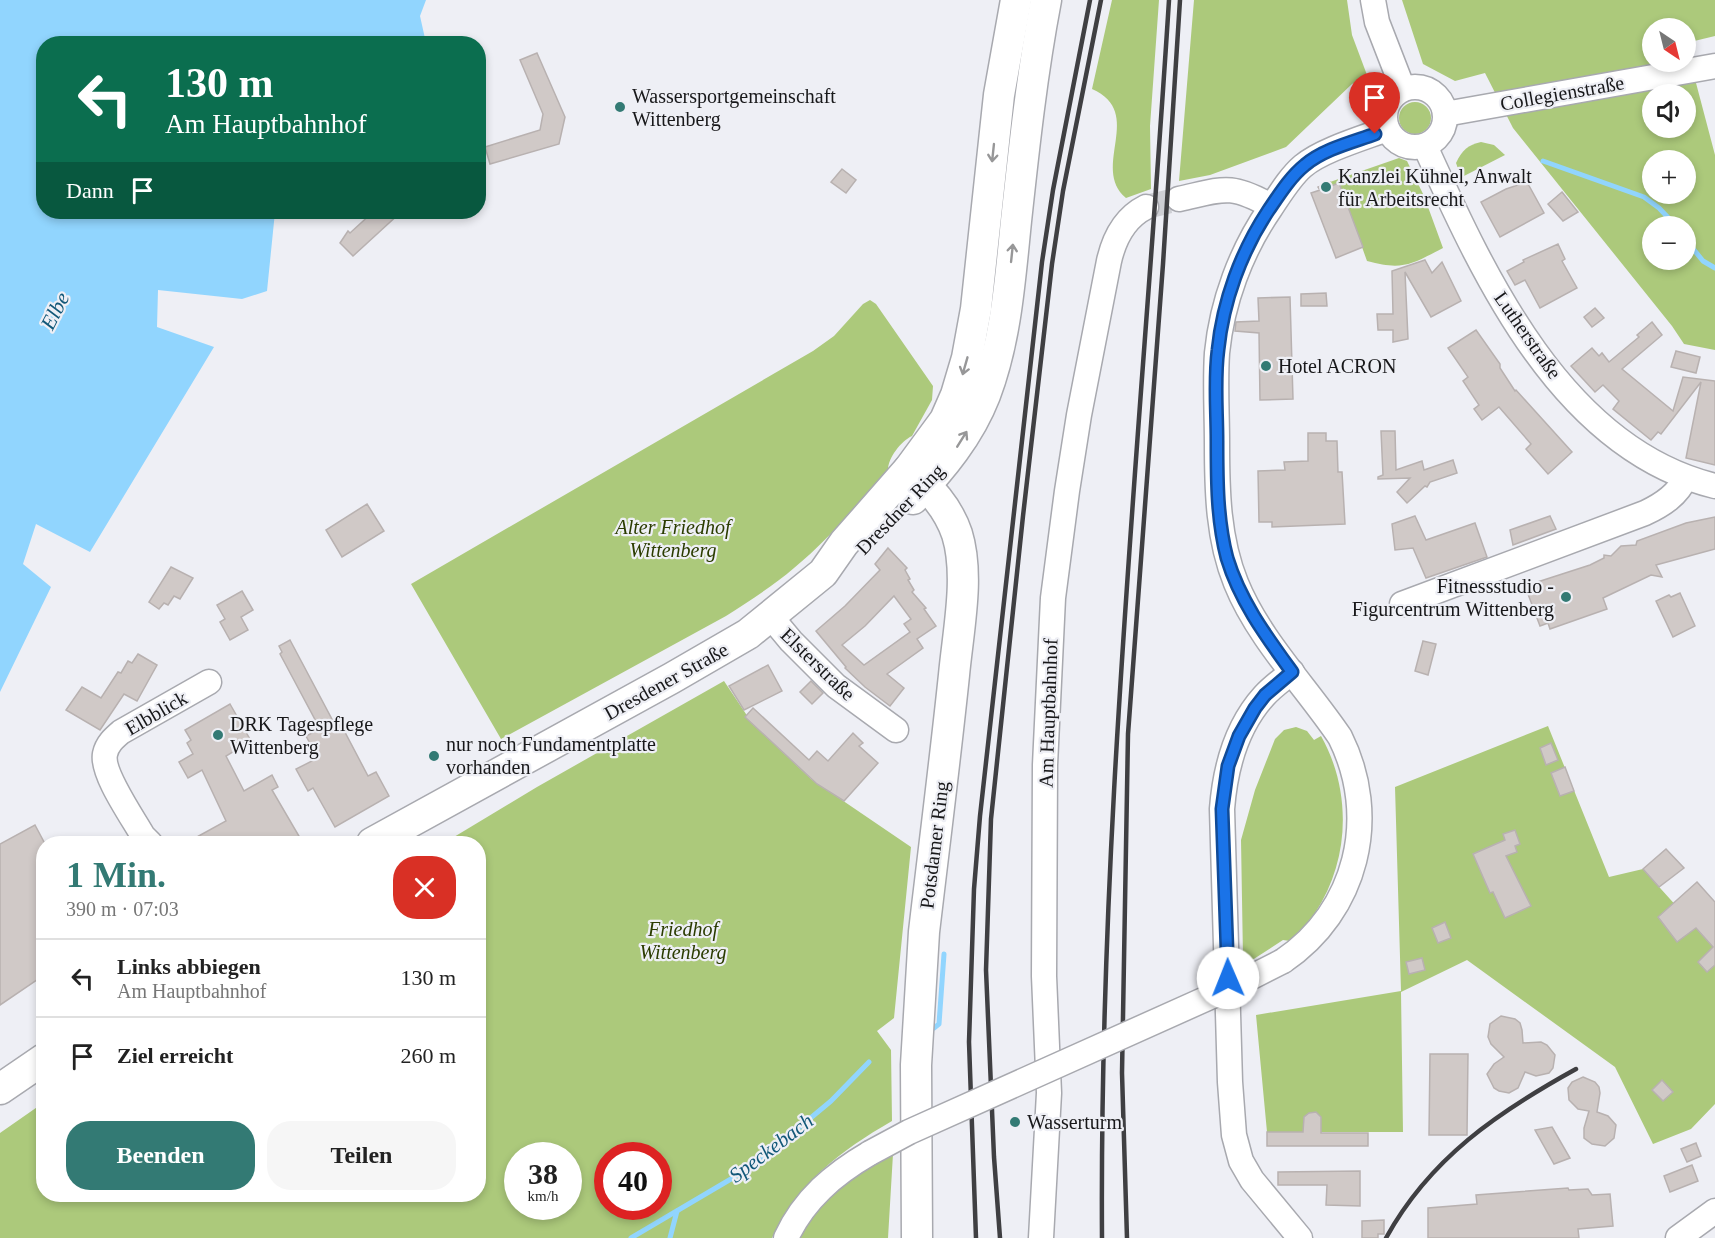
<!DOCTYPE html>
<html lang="de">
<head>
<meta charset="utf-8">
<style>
  body { margin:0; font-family:"Times New Roman",serif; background:#f6f6f6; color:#222; height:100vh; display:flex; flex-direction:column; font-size:22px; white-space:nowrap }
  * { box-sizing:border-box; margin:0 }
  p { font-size:20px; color:#767676 }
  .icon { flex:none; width:33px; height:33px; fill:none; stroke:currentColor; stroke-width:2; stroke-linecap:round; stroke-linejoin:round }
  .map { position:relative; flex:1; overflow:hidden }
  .drawer { position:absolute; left:36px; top:836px; width:450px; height:366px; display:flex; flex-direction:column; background:#fff; border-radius:24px; box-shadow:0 3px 9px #0003 }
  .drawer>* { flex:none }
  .hud { position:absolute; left:36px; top:36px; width:450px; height:183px; border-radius:24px; box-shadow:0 3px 9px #0003; background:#0b6e4f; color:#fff; overflow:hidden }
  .needle { width:39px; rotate:145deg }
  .fabs { position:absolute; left:1642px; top:18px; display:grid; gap:12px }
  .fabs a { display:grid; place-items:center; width:54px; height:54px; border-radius:50%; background:#fff; box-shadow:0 3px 9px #0003; font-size:30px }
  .speed { position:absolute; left:504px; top:1142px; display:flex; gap:12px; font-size:30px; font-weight:700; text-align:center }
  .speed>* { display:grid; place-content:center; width:78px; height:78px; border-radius:50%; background:#fff; box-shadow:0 3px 9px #0003; line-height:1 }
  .speed small { font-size:15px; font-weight:400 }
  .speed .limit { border:9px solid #d22; background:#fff; color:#111 }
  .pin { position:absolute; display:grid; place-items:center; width:51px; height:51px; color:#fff; margin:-62px -26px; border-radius:50% 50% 50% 0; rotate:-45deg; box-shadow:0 0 6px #0007 }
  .pin .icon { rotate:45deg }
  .me { position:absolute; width:66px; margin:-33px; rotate:359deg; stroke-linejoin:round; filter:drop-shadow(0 0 4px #0008) }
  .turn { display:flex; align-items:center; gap:21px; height:126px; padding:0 30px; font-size:27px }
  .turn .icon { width:78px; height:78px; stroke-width:2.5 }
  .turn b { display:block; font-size:42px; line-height:51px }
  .then { display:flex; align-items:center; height:57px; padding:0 30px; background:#0003; gap:12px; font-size:22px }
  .round { display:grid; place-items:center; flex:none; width:63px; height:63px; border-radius:24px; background:#f6f6f6 }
  .summary { display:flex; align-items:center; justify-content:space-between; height:102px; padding:0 30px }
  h1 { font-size:36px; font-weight:700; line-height:45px; color:#337a74 }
  .primary-button { display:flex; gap:12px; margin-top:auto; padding:12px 30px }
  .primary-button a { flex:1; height:69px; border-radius:24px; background:#337a74; color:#fff; font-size:24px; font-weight:700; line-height:69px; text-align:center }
  .primary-button a+a { background:#f6f6f6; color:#222 }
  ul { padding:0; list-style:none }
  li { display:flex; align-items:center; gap:18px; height:78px; padding:0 30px; border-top:2px solid #e0e0e0 }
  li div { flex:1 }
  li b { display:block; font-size:22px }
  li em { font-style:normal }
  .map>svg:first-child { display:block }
</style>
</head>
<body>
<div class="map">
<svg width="1715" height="1238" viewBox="0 0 1715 1238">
  <rect width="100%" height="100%" fill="#eeeff5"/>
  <!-- green -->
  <g fill="#acc97b" fill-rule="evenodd">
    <path d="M 1112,0 L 1159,0 L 1150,126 L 1151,189 L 1126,198 C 1090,167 1146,113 1092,89 Z"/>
    <path d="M 1194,0 L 1347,0 L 1352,35 L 1367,75 L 1352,84 L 1286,147 L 1210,175 L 1179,181 Z"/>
    <path d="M 1402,0 L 1715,0 L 1715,36 L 1686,43 L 1686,28 L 1653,28 L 1653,62 L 1686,62 L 1686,45 L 1715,155 L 1715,350 L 1684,344 L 1672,326 L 1513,128 L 1485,73 L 1455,81 L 1423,64 ZM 1653,94 L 1686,94 L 1686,128 L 1653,128 ZM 1653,160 L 1686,160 L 1686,194 L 1653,194 ZM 1653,226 L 1686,226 L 1686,260 L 1653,260 Z"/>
    <circle cx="1415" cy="118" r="16"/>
    <path d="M 1481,142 L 1494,145 L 1505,155 L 1464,176 L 1460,174 L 1456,163 C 1462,150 1468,145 1481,142 Z"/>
    <path d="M 1399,158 L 1407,161 L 1424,196 L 1443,248 C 1412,264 1403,271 1367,261 L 1339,183 L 1331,186 L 1330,182 Z"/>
    <path d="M 870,300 L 876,304 L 933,386 L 932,400 L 912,436 C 901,441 888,458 888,470 C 858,505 829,539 794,568 C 773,586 749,601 726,616 L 501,739 L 411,584 L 813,351 L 834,336 L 863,304 Z"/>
    <path d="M 724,681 L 752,723 L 811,779 L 911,847 L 894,1018 L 877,1031 L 891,1050 L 892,1121 C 840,1151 799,1182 772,1238 L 0,1238 L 0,1133 L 43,1103 L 44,1194 L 478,1194 L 478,843 L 444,843 L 537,787 ZM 518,1155 L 568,1155 L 568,1206 L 518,1206 ZM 608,1155 L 658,1155 L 658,1206 L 608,1206 Z"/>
    <path d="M 1548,726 L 1609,877 L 1643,869 L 1715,949 L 1715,1104 L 1691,1129 L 1653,1144 L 1615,1067 L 1467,960 L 1401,992 L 1403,1132 L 1267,1132 L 1256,1015 L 1401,991 L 1395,787 Z"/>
    <path d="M 1296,727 L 1307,731 L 1314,740 L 1321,736 C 1352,791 1350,860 1315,913 C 1308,923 1298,932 1290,941 L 1283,940 L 1246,964 L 1243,958 L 1241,840 L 1255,790 L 1275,739 L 1284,730 Z"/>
    <path d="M 893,1154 L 888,1238 L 800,1238 C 818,1198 856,1176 893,1154 Z"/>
  </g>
  <!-- water -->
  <path fill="#91d5fe" d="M 0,0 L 426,0 L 420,16 L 426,43 L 44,44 L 44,212 L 275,212 L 267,291 L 242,299 L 158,290 L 157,327 L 214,347 L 90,552 L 36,524 L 23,564 L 51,587 L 0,692 Z"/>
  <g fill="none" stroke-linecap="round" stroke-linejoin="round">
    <!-- stream -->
    <g stroke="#91d5fe" stroke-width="5">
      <path d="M 1543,161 L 1644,197 L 1659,208 L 1676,226"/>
      <path d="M 1686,240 L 1703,261 L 1715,268"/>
      <path d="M 934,1028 L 939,1024 L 944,954"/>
      <path d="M 631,1238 L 753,1166 L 831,1101 L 869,1062"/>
      <path d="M 670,1238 L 677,1211"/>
    </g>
  </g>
  <!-- building -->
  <g fill="#d0c9c7" stroke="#b8b1b0" stroke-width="1.5" fill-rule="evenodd">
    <path d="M 537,53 L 565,117 L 559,144 L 490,164 L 485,147 L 540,130 L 543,114 L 520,60 Z"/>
    <path d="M 842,169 L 856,180 L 846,193 L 831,182 Z"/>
    <path d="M 1330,182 L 1331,186 L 1339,183 L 1363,247 L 1336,258 L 1311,193 L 1320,190 L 1318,187 Z"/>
    <path d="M 1527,182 L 1544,213 L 1500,237 L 1481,202 L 1506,189 Z"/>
    <path d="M 1562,192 L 1578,212 L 1563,221 L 1548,204 Z"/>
    <path d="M 373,212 L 401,212 L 353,256 L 340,243 L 348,231 L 350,233 Z"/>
    <path d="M 1558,244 L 1565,259 L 1562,261 L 1577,288 L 1540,308 L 1525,280 L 1515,285 L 1507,271 L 1524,262 L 1523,260 Z"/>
    <path d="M 1425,260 L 1432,273 L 1442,262 L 1461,301 L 1431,317 L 1405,272 L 1408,339 L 1393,342 L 1393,330 L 1378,330 L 1377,314 L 1393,314 L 1392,271 Z"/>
    <path d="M 1326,293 L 1327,306 L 1301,306 L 1301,294 Z"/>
    <path d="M 1290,297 L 1293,399 L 1260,400 L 1259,333 L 1235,331 L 1236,322 L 1259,321 L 1258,298 Z"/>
    <path d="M 1595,308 L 1604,318 L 1592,327 L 1584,317 Z"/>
    <path d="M 1652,322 L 1662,335 L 1622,369 L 1673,411 L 1683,377 L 1715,381 L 1715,465 L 1686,458 L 1701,382 L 1661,434 L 1658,432 L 1651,440 L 1613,409 L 1619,401 L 1603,385 L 1595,392 L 1571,366 L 1592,348 L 1599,356 L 1602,353 L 1609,362 L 1639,337 L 1637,335 Z"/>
    <path d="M 1476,330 L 1500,364 L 1500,368 L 1515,391 L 1516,390 L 1572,452 L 1548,474 L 1526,449 L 1531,444 L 1499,407 L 1482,420 L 1474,409 L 1479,405 L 1463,381 L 1468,377 L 1448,348 Z"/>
    <path d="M 1676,351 L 1700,357 L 1696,373 L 1671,367 Z"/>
    <path d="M 1381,431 L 1395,431 L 1396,470 L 1422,461 L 1424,470 L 1453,460 L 1457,473 L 1430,482 L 1427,487 L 1425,486 L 1407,503 L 1397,492 L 1410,478 L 1378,479 L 1378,477 L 1383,475 Z"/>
    <path d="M 1308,433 L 1326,433 L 1326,441 L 1337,441 L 1338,472 L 1342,472 L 1345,524 L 1272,527 L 1272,522 L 1259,522 L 1258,471 L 1285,470 L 1284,462 L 1308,461 Z"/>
    <path d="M 367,504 L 384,531 L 342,557 L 326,530 Z"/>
    <path d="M 1415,516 L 1426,540 L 1475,523 L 1487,557 L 1426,578 L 1413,548 L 1395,550 L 1392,524 Z"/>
    <path d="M 1550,516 L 1556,529 L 1513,545 L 1510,530 Z"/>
    <path d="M 1715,517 L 1715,549 L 1656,565 L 1662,577 L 1651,575 L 1603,598 L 1607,609 L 1550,629 L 1548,623 L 1540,626 L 1525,586 L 1590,565 L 1604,558 L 1604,555 L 1611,556 L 1621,546 L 1636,545 L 1637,541 L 1686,523 Z"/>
    <path d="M 888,548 L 907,568 L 905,570 L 910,579 L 908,580 L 914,590 L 912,592 L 926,608 L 924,609 L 936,626 L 917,639 L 923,648 L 887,674 L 904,688 L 890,706 L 865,687 L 845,668 L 846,667 L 816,631 L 845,606 L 880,570 L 875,564 ZM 894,596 L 911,619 L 904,624 L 910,632 L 864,665 L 842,645 L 865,626 Z"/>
    <path d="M 171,567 L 193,578 L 180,599 L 174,596 L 168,605 L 164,603 L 159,609 L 149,602 Z"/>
    <path d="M 242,591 L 253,610 L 241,617 L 248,630 L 230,640 L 220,622 L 225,619 L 217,605 Z"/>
    <path d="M 1680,593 L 1695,626 L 1673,637 L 1656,601 L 1669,595 L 1671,597 Z"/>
    <path d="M 290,640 L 333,721 L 338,719 L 368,776 L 376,772 L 389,796 L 335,827 L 313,788 L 308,791 L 296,769 L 318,758 L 306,736 L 320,729 L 280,654 L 282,652 L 279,646 Z"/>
    <path d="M 1423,641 L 1436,644 L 1428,675 L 1415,671 Z"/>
    <path d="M 138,654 L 157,665 L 137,701 L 124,694 L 100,730 L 66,710 L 82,687 L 101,698 L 118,672 L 121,673 L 128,661 L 132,663 Z"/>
    <path d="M 768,665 L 782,691 L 744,710 L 729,686 Z"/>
    <path d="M 811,681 L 823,693 L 812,704 L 800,692 Z"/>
    <path d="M 230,704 L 251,741 L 226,756 L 244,791 L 272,775 L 278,787 L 272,790 L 303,843 L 186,843 L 226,821 L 202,770 L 188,778 L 179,762 L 193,754 L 187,743 L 191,740 L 185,730 Z"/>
    <path d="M 753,708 L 809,760 L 817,751 L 828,761 L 853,733 L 863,743 L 859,746 L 878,763 L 844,801 L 817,784 L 745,717 Z"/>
    <path d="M 1551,743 L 1558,760 L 1546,765 L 1540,748 Z"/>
    <path d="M 1565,767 L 1574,791 L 1560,796 L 1551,773 Z"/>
    <path d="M 35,825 L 44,842 L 44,975 L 0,1005 L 0,844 Z"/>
    <path d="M 1515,830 L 1520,844 L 1515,846 L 1517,852 L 1506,856 L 1531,906 L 1505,918 L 1493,892 L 1490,893 L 1473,854 L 1505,840 L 1503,834 Z"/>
    <path d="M 1666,849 L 1684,868 L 1659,887 L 1643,869 Z"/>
    <path d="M 1697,882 L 1715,902 L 1715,965 L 1707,972 L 1698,962 L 1713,947 L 1696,928 L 1677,942 L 1658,917 Z"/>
    <path d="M 1445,922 L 1451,938 L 1438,943 L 1432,928 Z"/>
    <path d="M 1422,958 L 1425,970 L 1409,974 L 1406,962 Z"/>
    <path d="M 1501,1016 L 1515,1019 L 1520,1023 L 1522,1030 L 1523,1043 L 1541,1042 L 1547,1045 L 1555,1055 L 1553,1068 L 1549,1073 L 1536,1076 L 1525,1072 L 1518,1088 L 1509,1093 L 1499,1091 L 1494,1088 L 1487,1074 L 1494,1064 L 1504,1057 L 1491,1044 L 1488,1037 L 1490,1024 Z"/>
    <path d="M 1430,1054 L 1468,1054 L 1467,1135 L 1429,1135 Z"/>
    <path d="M 1583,1077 L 1595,1082 L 1599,1087 L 1600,1093 L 1597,1112 L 1608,1116 L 1616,1125 L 1614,1138 L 1605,1146 L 1592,1144 L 1584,1138 L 1584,1128 L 1589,1111 L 1578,1109 L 1569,1100 L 1568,1088 L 1572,1082 Z"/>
    <path d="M 1662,1080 L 1673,1092 L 1663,1101 L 1652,1090 Z"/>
    <path d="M 1316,1112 L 1321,1117 L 1321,1133 L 1368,1133 L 1368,1146 L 1267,1146 L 1267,1132 L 1303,1132 L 1304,1117 L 1309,1113 Z"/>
    <path d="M 1552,1127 L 1570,1158 L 1554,1164 L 1535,1130 Z"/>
    <path d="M 1696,1143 L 1701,1156 L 1687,1162 L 1681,1149 Z"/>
    <path d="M 1692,1165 L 1698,1181 L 1670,1192 L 1664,1176 Z"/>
    <path d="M 1360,1171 L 1360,1206 L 1326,1205 L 1327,1185 L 1278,1185 L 1278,1172 Z"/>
    <path d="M 1568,1188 L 1569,1190 L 1588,1189 L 1592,1195 L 1610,1194 L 1613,1226 L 1578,1229 L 1579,1238 L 1428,1238 L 1428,1208 L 1477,1204 L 1476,1195 Z"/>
    <path d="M 1384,1220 L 1384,1234 L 1378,1234 L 1378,1238 L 1362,1238 L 1362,1221 Z"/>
  </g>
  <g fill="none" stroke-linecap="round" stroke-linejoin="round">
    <!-- minor-tunnel -->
    <path stroke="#cecfd4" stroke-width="24" stroke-dasharray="24 12" stroke-linecap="butt" d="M 1146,207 L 1179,199"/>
    <!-- minor casing -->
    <g stroke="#a8a9af" stroke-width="27">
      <g id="minor">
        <path d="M 1373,0 L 1377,22 L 1403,89"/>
        <circle cx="1415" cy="117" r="30"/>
        <path d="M 1445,114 L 1715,66"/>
        <path d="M 1425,146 C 1484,276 1562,449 1715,486"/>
        <path d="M 1179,199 C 1224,189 1230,183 1271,206"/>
        <path d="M 1402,604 L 1645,513 C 1662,505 1678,495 1685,478"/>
        <path d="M 771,617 L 791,641 L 836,686 L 896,730"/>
        <path d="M 1292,672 C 1282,680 1272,687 1264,696 C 1236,727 1225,770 1222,809 L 1230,1082 L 1234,1135 L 1241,1161 L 1252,1180 L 1300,1238"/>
        <path d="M 150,843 L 143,836 C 133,818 101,773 105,754 C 107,744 114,738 121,732 L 209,682"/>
        <path d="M 1283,961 C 1357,911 1380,817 1340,737 C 1307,688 1258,638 1236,583 C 1218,539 1217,491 1217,444 C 1217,414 1215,383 1217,353 C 1222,302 1241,251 1270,209 C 1280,194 1290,177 1303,166 C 1322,150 1363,138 1387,129"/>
        <path d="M 786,1238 C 804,1199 834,1174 870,1153"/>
        <path d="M 1041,1238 L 1049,1093 L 1044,976 L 1045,765 L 1053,598 L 1067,491 L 1079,415 L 1109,261 C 1114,239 1124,218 1146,207"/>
        <path d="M 1678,1238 L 1715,1211"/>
      </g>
    </g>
    <!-- major casing -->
    <g stroke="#a8a9af" stroke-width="33">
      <g id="major">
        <path d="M 909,469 C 930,489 948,507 957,534 C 970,576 958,631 954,675 C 945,761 934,847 924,932 L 916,1065 L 917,1238"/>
        <path d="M 913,499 C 942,468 969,436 985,395 C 1006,340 1010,280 1016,221 C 1024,147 1032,73 1046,0"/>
        <path d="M 372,843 L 672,678 L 748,634 L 823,573 L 844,543 L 909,469 L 945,420 L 956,395 L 967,358 L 976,309 L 999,95 L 1016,0"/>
        <path d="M 0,1089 L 44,1059"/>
      </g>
    </g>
    <!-- minor -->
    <use href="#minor" stroke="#fff" stroke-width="24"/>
    <!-- major -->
    <use href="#major" stroke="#fff" stroke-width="30"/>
    <!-- rail -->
    <g stroke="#3f3f42" stroke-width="4.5">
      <path d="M 976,1238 L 969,1042 L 974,889 L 980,816 L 1042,262 L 1053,190 L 1090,0"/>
      <path d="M 1000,1238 L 994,1157 L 986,970 L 991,819 L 1023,516 L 1052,264 L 1063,191 L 1101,0"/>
      <path d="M 1102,1238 C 1099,824 1143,412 1169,0"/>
      <path d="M 1127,1238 L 1122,1073 L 1128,734 L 1163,264 L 1180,0"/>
      <path d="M 1386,1238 C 1430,1158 1498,1112 1576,1069"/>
    </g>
    <!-- minor-bridge casing -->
    <g stroke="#a8a9af" stroke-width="27" stroke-linecap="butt">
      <path id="minor-bridge" d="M 870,1153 L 909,1132 L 1230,988 L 1283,961"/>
    </g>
    <!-- minor-bridge -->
    <use href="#minor-bridge" stroke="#fff" stroke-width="24"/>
  </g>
  <!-- one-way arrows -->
  <defs><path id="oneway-shaft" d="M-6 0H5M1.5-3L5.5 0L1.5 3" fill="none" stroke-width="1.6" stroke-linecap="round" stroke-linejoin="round" transform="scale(1.5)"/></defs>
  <g stroke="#979798">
    <use href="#oneway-shaft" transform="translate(993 153) rotate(96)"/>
    <use href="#oneway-shaft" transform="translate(1012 253) rotate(-84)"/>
    <use href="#oneway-shaft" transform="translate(965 366) rotate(106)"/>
    <use href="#oneway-shaft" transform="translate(962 439) rotate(-58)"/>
  </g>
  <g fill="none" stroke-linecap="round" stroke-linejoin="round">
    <!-- route casing -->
    <g stroke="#114b97" stroke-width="15">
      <path id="route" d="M 1228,978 L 1222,809 L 1228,766 L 1239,736 L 1255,708 L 1265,695 L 1292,672 C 1266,636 1240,601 1227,558 C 1217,520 1217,480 1217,441 C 1217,411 1214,380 1218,350 C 1223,301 1241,252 1268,211 C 1279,195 1290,177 1305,165 C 1324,149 1353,142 1375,134"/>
    </g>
    <!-- route -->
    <use href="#route" stroke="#1a73e8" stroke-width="10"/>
  </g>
  <!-- markers -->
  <g fill="#337a74" stroke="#eeeff5" stroke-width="2">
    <circle cx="620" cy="107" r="6"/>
    <circle cx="1326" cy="187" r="6"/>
    <circle cx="1266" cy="366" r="6"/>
    <circle cx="1566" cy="597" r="6"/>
    <circle cx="218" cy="735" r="6"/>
    <circle cx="434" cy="756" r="6"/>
    <circle cx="1015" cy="1122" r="6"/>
  </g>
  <g text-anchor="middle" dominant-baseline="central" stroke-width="4.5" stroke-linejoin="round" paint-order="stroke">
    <!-- street labels -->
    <g font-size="20" fill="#18181a" stroke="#eeeff5">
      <text transform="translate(1562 93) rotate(-10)">Collegienstraße</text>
      <text transform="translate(1528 335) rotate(55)">Lutherstraße</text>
      <text transform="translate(900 509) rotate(-46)">Dresdner Ring</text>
      <text transform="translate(818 664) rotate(44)">Elsterstraße</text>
      <text transform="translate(666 681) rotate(-29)">Dresdener Straße</text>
      <text transform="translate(156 713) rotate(-30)">Elbblick</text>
      <text transform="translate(1048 713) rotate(-88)">Am Hauptbahnhof</text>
      <text transform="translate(934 845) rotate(-83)">Potsdamer Ring</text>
    </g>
    <!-- poi labels -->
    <g font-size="20" fill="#18181a" stroke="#eeeff5" text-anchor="start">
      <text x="632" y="96">Wassersportgemeinschaft<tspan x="632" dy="23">Wittenberg</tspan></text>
      <text x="1338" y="176">Kanzlei Kühnel, Anwalt<tspan x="1338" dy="23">für Arbeitsrecht</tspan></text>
      <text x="1278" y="366">Hotel ACRON</text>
      <text x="1554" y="586" text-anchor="end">Fitnessstudio -<tspan x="1554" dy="23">Figurcentrum Wittenberg</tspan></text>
      <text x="230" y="724">DRK Tagespflege<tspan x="230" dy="23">Wittenberg</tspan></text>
      <text x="446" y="744">nur noch Fundamentplatte<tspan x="446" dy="23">vorhanden</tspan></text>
      <text x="1027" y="1122">Wasserturm</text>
    </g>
    <!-- park labels -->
    <g font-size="20" font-style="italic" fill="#2b3c00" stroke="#eeeff5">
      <text x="673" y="527">Alter Friedhof<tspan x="673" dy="23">Wittenberg</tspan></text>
      <text x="683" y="929">Friedhof<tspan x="683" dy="23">Wittenberg</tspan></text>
    </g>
    <!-- water labels -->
    <g font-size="21" font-style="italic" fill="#125879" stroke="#eeeff5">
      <text transform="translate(55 311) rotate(-63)">Elbe</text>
      <text transform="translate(771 1148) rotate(-37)">Speckebach</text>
    </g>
  </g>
</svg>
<div class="fabs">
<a><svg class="needle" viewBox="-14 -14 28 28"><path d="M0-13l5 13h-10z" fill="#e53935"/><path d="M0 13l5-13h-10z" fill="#767676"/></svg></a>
<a><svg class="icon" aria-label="sound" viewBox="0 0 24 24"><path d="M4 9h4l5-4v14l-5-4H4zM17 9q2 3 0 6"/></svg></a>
<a>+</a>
<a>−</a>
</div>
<div class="speed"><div>38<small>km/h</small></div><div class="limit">40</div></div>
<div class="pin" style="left:1375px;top:134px;background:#d93025"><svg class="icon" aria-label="arrive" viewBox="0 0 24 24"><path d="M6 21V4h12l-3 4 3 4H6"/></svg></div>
<svg class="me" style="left:1228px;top:978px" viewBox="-20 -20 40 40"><circle r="19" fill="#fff"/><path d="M0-13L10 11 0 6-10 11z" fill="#1a73e8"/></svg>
<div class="hud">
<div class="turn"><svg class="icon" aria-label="left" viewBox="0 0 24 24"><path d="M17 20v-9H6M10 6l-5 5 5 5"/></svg><div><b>130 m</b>Am Hauptbahnhof</div></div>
<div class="then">Dann<svg class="icon" aria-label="arrive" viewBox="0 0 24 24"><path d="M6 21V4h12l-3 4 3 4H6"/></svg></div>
</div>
<section class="drawer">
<div class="summary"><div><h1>1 Min.</h1><p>390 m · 07:03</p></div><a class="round" style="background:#d93025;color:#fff"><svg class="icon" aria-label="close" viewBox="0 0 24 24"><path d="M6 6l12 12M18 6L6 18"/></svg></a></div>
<ul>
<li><svg class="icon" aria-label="left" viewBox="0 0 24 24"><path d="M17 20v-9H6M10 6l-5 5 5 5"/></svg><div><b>Links abbiegen</b><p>Am Hauptbahnhof</p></div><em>130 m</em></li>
<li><svg class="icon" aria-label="arrive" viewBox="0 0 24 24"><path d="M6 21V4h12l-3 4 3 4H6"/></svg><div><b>Ziel erreicht</b></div><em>260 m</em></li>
</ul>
<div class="primary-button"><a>Beenden</a><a>Teilen</a></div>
</section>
</div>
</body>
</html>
